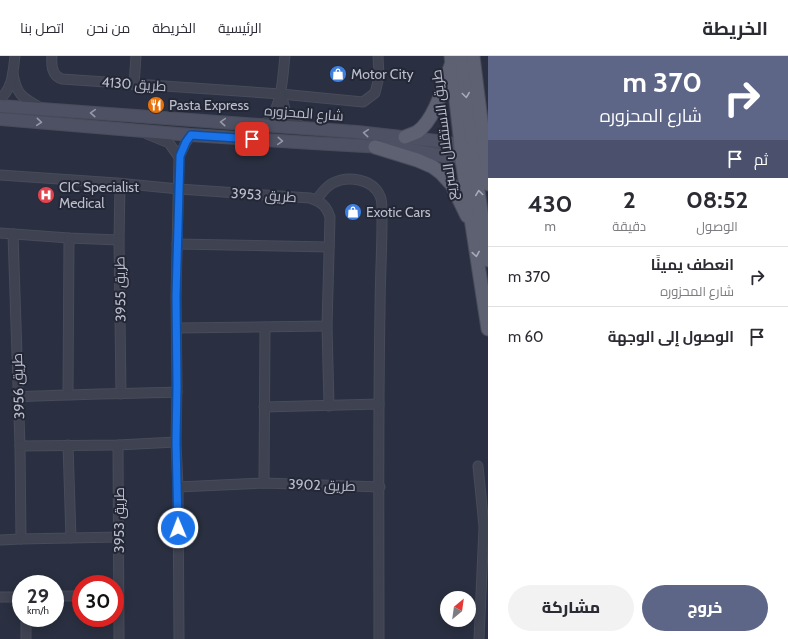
<!DOCTYPE html>
<html lang="ar">
<head>
<meta charset="utf-8">
<style>
  body { margin:0; font-family:Cabin,Cairo,sans-serif; background:#f2f2f3; color:#2b2b33; direction:rtl; height:100vh; display:flex; flex-direction:column; font-size:15px; white-space:nowrap }
  * { box-sizing:border-box; margin:0 }
  p { font-size:13px; color:#7c7c81 }
  .icon { flex:none; width:22px; height:22px; fill:none; stroke:currentColor; stroke-width:2; stroke-linecap:round; stroke-linejoin:round }
  .map { position:relative; flex:1; overflow:hidden; direction:ltr }
  .panel { display:flex; flex-direction:column; background:#fff; width:300px }
  .panel>* { flex:none }
  .hud { background:#5e6687; color:#fff; overflow:hidden }
  .needle { width:26px; rotate:29deg }
  .fabs { position:absolute; left:440px; top:535px; display:grid; gap:8px }
  .fabs a { display:grid; place-items:center; width:36px; height:36px; border-radius:50%; background:#fff; box-shadow:0 2px 10px #0003; font-size:20px }
  .speed { position:absolute; left:12px; top:519px; display:flex; gap:8px; font-size:20px; font-weight:700; text-align:center }
  .speed>* { display:grid; place-content:center; width:52px; height:52px; border-radius:50%; background:#fff; box-shadow:0 2px 10px #0003; line-height:1 }
  .speed small { font-size:10px; font-weight:400 }
  .speed .limit { border:6px solid #d22; background:#fff; color:#111 }
  .pin { position:absolute; display:grid; place-items:center; width:34px; height:34px; color:#fff; margin:-17px; border-radius:8px; box-shadow:0 2px 6px #0006 }
  .me { position:absolute; width:44px; margin:-22px; rotate:359deg; stroke-linejoin:round; filter:drop-shadow(0 0 3px #0008) }
  .turn { display:flex; align-items:center; gap:14px; height:84px; padding:0 20px; font-size:18px }
  .turn .icon { width:52px; height:52px; stroke-width:2.5 }
  .turn b { display:block; font-size:28px; line-height:34px }
  .then { display:flex; align-items:center; height:38px; padding:0 20px; background:#0003; gap:8px; font-size:15px }
  .eta { display:flex; justify-content:space-evenly; align-items:center; height:68px; text-align:center }
  .eta b { font-size:24px; font-weight:800; line-height:28px }
  .cta { display:flex; gap:8px; margin-top:auto; padding:8px 20px }
  .cta a { flex:1; height:46px; border-radius:24px; background:#5e6687; color:#fff; font-size:16px; font-weight:800; line-height:46px; text-align:center }
  .cta a+a { background:#f2f2f3; color:#2b2b33 }
  ul { padding:0; list-style:none }
  li { display:flex; align-items:center; gap:12px; height:60px; padding:0 20px; border-top:1px solid #e1e1e2 }
  li div { flex:1 }
  li b { display:block; font-size:15px }
  li em { font-style:normal }
  header { display:flex; align-items:center; gap:24px; box-sizing:border-box; height:56px; padding:0 20px; background:#fff; border-bottom:1px solid #e1e1e2 }
  header strong { font-size:19px }
  nav { display:flex; gap:22px; margin-inline-start:auto; font-size:14px }
  main { display:flex; flex:1; min-height:0 }
  .map>svg:first-child { display:block }
</style>
</head>
<body>
<header>
<strong>الخريطة</strong>
<nav><a>الرئيسية</a><a>الخريطة</a><a>من نحن</a><a>اتصل بنا</a></nav>
</header>
<main>
<section class="panel">
<div class="hud">
<div class="turn"><svg class="icon" aria-label="right" viewBox="0 0 24 24"><path d="M7 20v-9h11M14 6l5 5-5 5"/></svg><div><b>370 m</b>شارع المحزوره</div></div>
<div class="then">ثم<svg class="icon" aria-label="arrive" viewBox="0 0 24 24"><path d="M6 21V4h12l-3 4 3 4H6"/></svg></div>
</div>
<div class="eta">
<div><b>08:52</b><p>الوصول</p></div>
<div><b>2</b><p>دقيقة</p></div>
<div><b>430</b><p>m</p></div>
</div>
<ul>
<li><svg class="icon" aria-label="right" viewBox="0 0 24 24"><path d="M7 20v-9h11M14 6l5 5-5 5"/></svg><div><b>انعطف يمينًا</b><p>شارع المحزوره</p></div><em>370 m</em></li>
<li><svg class="icon" aria-label="arrive" viewBox="0 0 24 24"><path d="M6 21V4h12l-3 4 3 4H6"/></svg><div><b>الوصول إلى الوجهة</b></div><em>60 m</em></li>
</ul>
<div class="cta"><a>خروج</a><a>مشاركة</a></div>
</section>
<div class="map">
<svg width="488" height="583" viewBox="0 0 488 583">
  <rect width="100%" height="100%" fill="#2a3041"/>
  <g fill="none" stroke-linecap="round" stroke-linejoin="round">
    <!-- street casing -->
    <g stroke="#484b5a" stroke-width="11">
      <g id="street">
        <path d="M 52,0 C 51,10 52,20 62,23 L 281,38 L 363,46 L 375,37 L 379,21 L 378,0"/>
        <path d="M 13,17 C 16,39 23,42 41,52"/>
        <path d="M 134,29 L 136,0"/>
        <path d="M 281,38 L 286,57 L 294,65 L 303,72"/>
        <path d="M 0,43 C 13,32 13,15 15,0"/>
        <path d="M 264,69 C 283,52 282,24 285,0"/>
        <path d="M 147,78 L 169,87 L 179,101"/>
        <path d="M 0,119 L 117,127 L 179,133 L 310,142 C 321,146 326,149 330,161 L 327,270 L 329,350"/>
        <path d="M 120,128 L 119,184 L 121,338"/>
        <path d="M 316,144 C 321,138 326,130 333,127 C 348,119 373,123 380,140 C 383,146 382,158 382,165 C 382,195 380,225 380,256 C 378,365 379,474 379,583"/>
        <path d="M 0,177 L 69,182 L 119,184"/>
        <path d="M 13,178 L 20,390 L 21,483"/>
        <path d="M 177,188 L 329,191"/>
        <path d="M 177,272 L 327,270"/>
        <path d="M 68,338 L 69,182"/>
        <path d="M 18,341 C 71,338 124,338 177,336"/>
        <path d="M 264,351 L 379,348"/>
        <path d="M 68,389 L 71,482"/>
        <path d="M 118,389 L 119,583"/>
        <path d="M 20,390 L 118,389 L 176,386"/>
        <path d="M 478,410 L 481,440 L 484,471 L 479,583"/>
        <path d="M 264,427 L 265,271"/>
        <path d="M 178,431 L 264,427 L 380,431"/>
        <path d="M 0,484 L 21,483 L 119,481"/>
        <path d="M 55,540 L 81,540"/>
        <path d="M 0,541 L 21,541"/>
        <path d="M 26,562 L 26,583"/>
        <path d="M 179,583 L 178,431 L 176,386 L 177,330 L 176,241 L 179,101 L 186,86 L 191,79"/>
      </g>
    </g>
    <!-- secondary casing -->
    <g stroke="#484b5a" stroke-width="14">
      <g id="secondary">
        <path d="M 0,50 L 357,76 L 437,85 L 469,91"/>
        <path d="M 0,63 L 191,79 L 312,87 L 400,92 L 471,105"/>
      </g>
    </g>
    <!-- primary casing -->
    <g stroke="#484b5a" stroke-width="15">
      <g id="primary">
        <path d="M 451,0 L 460,80 L 462,104 L 488,273"/>
        <path d="M 461,0 L 472,82 L 474,93 L 480,104"/>
        <path d="M 473,0 L 485,96 L 488,128"/>
        <path d="M 405,81 C 409,79 413,78 417,76 C 435,64 444,28 451,9"/>
        <path d="M 461,89 L 469,96 L 474,106 L 488,204"/>
        <path d="M 375,91 L 417,104 L 433,111 L 441,117 L 452,129 L 467,160"/>
      </g>
    </g>
    <!-- street -->
    <use href="#street" stroke="#3e4251" stroke-width="9"/>
    <!-- secondary -->
    <use href="#secondary" stroke="#4d5163" stroke-width="12"/>
    <!-- primary -->
    <use href="#primary" stroke="#5d6171" stroke-width="13"/>
  </g>
  <!-- one-way arrows -->
  <defs><path id="oneway-chevron" d="M-2-3.5L2.5 0L-2 3.5" fill="none" stroke-width="1.6" stroke-linecap="round" stroke-linejoin="round"/></defs>
  <g stroke="#a8abb9">
    <use href="#oneway-chevron" transform="translate(466 39) rotate(82)"/>
    <use href="#oneway-chevron" transform="translate(479 137) rotate(-98)"/>
    <use href="#oneway-chevron" transform="translate(476 198) rotate(81)"/>
  </g>
  <g stroke="#9498a7">
    <use href="#oneway-chevron" transform="translate(93 57) rotate(-176)"/>
    <use href="#oneway-chevron" transform="translate(39 66) rotate(5)"/>
    <use href="#oneway-chevron" transform="translate(223 66) rotate(-176)"/>
    <use href="#oneway-chevron" transform="translate(366 77) rotate(-175)"/>
    <use href="#oneway-chevron" transform="translate(280 85) rotate(4)"/>
  </g>
  <g fill="none" stroke-linecap="round" stroke-linejoin="round">
    <!-- route casing -->
    <g stroke="#114b97" stroke-width="10">
      <path id="route" d="M 178,472 L 176,386 L 177,330 L 176,241 L 180,100 L 186,86 L 191,79 L 252,83"/>
    </g>
    <!-- route -->
    <use href="#route" stroke="#1a73e8" stroke-width="7"/>
  </g>
  <!-- icons -->
  <defs>
    <g id="shop-disc" transform="scale(0.9)"><circle r="9.5" fill="#3f7fe0" stroke="#232736"/><path d="M-5-2.5h2.3a2.7 3.5 0 0 1 5.4 0H5L5.5 6h-11ZM-1.5-2.5h3a1.5 2.3 0 0 0-3 0Z" fill="#fff"/></g>
    <g id="restaurant-disc" transform="scale(0.9)"><circle r="9.5" fill="#e8710a" stroke="#232736"/><path d="M-5-6h1v4h1v-4h1v4h1v-4h1v5L-1.5 .5V6h-2V.5L-5-1ZM5-6V6H3V1.5H1.5Q1.5-4 5-6Z" fill="#fff"/></g>
    <g id="hospital-disc" transform="scale(0.9)"><circle r="9.5" fill="#e0444e" stroke="#232736"/><path d="M-5-5h3v3.5h4V-5h3V5h-3V1.5h-4V5h-3Z" fill="#fff"/></g>
  </defs>
  <g fill-rule="evenodd">
    <use href="#shop-disc" x="338" y="18"/>
    <use href="#restaurant-disc" x="156" y="49"/>
    <use href="#hospital-disc" x="46" y="139"/>
    <use href="#shop-disc" x="353" y="156"/>
  </g>
  <g text-anchor="middle" dominant-baseline="central" stroke-width="4" stroke-linejoin="round" paint-order="stroke">
    <!-- poi labels -->
    <g font-size="14" fill="#bbbecb" stroke="#232736" text-anchor="start">
      <text x="351" y="18">Motor City</text>
      <text x="169" y="49">Pasta Express</text>
      <text x="59" y="131">CIC Specialist<tspan x="59" dy="16">Medical</tspan></text>
      <text x="366" y="156">Exotic Cars</text>
    </g>
    <!-- street labels -->
    <g font-size="14" fill="#bbbecb" stroke="#232736">
      <text transform="translate(134 28) rotate(4)">طريق 4130</text>
      <text transform="translate(304 57) rotate(4)">شارع المحزوره</text>
      <text transform="translate(444 79) rotate(-97)">طريق الاستقلال السريع</text>
      <text transform="translate(264 139) rotate(4)">طريق 3953</text>
      <text transform="translate(120 233) rotate(-91)">طريق 3955</text>
      <text transform="translate(18 330) rotate(-92)">طريق 3956</text>
      <text transform="translate(322 429) rotate(2)">طريق 3902</text>
      <text transform="translate(119 464) rotate(-90)">طريق 3953</text>
    </g>
  </g>
</svg>
<div class="fabs">
<a><svg class="needle" viewBox="-14 -14 28 28"><path d="M0-13l5 13h-10z" fill="#e53935"/><path d="M0 13l5-13h-10z" fill="#7c7c81"/></svg></a>
</div>
<div class="speed"><div>29<small>km/h</small></div><div class="limit">30</div></div>
<div class="pin" style="left:252px;top:83px;background:#d93025"><svg class="icon" aria-label="arrive" viewBox="0 0 24 24"><path d="M6 21V4h12l-3 4 3 4H6"/></svg></div>
<svg class="me" style="left:178px;top:472px" viewBox="-20 -20 40 40"><circle r="17" fill="#1a73e8" stroke="#fff" stroke-width="3"/><path d="M0-11L8 9 0 5-8 9z" fill="#fff"/></svg>
</div>
</main>
</body>
</html>
